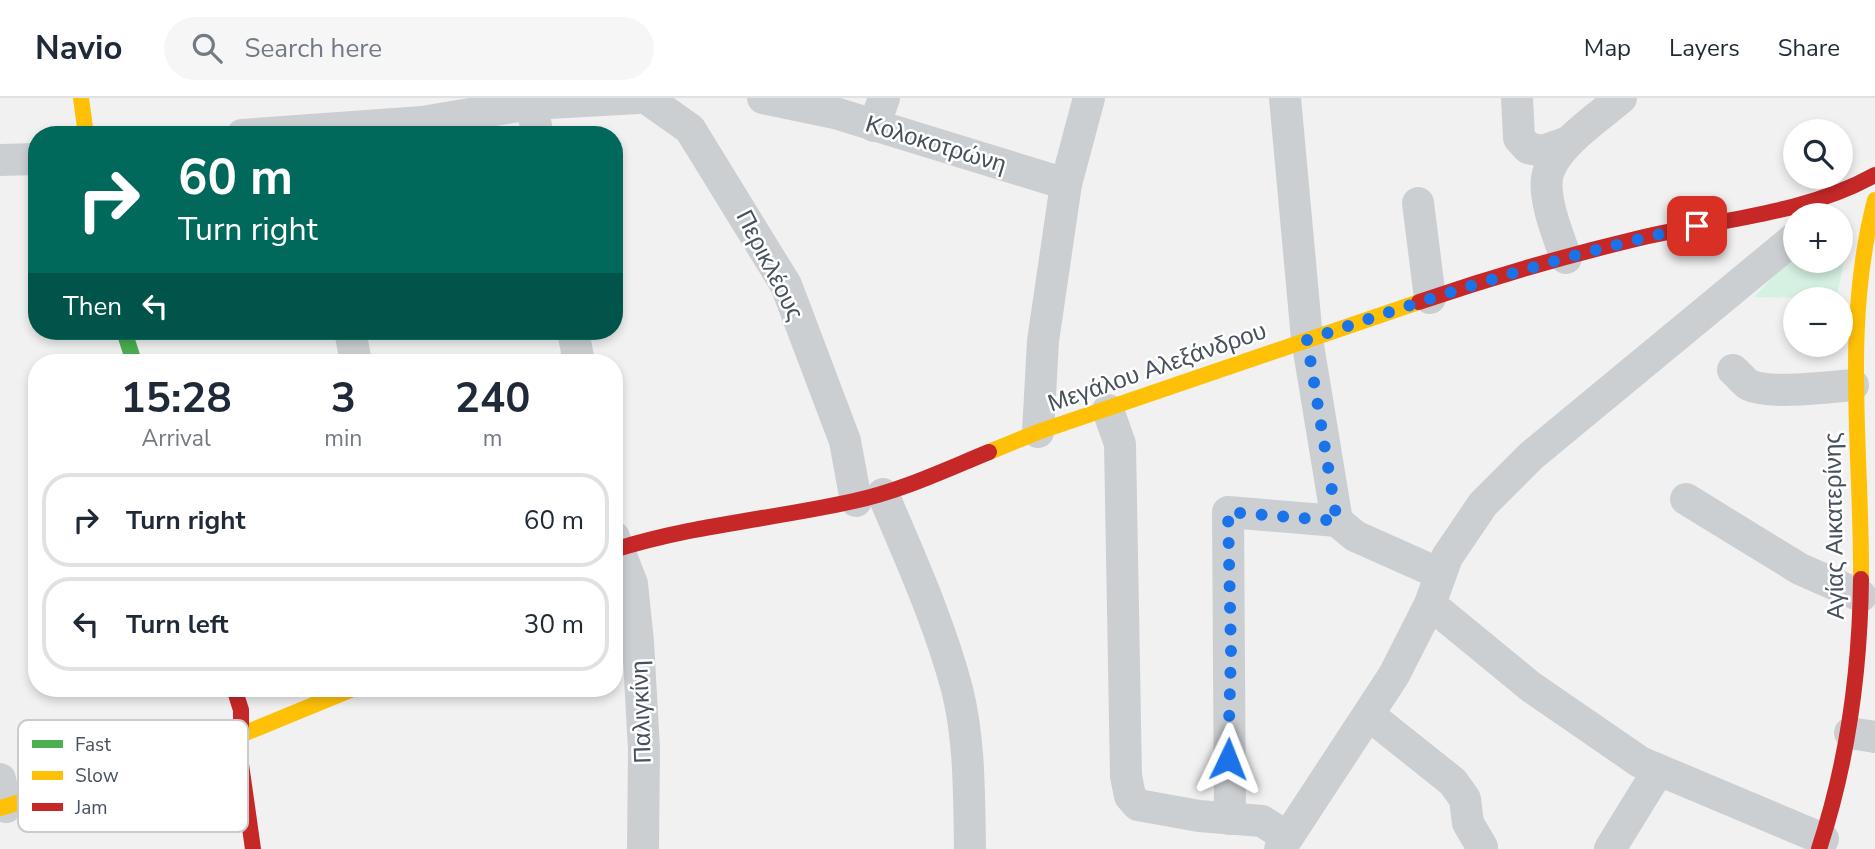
<!DOCTYPE html>
<html lang="en">
<head>
<meta charset="utf-8">
<style>
  body { margin:0; font-family:"Nunito Sans",sans-serif; background:#f6f6f7; color:#1f2937; height:100vh; display:flex; flex-direction:column; font-size:26px; white-space:nowrap }
  * { box-sizing:border-box; margin:0 }
  p { font-size:23px; color:#747a83 }
  .icon { flex:none; width:38px; height:38px; fill:none; stroke:currentColor; stroke-width:2; stroke-linecap:round; stroke-linejoin:round }
  .map { position:relative; flex:1; overflow:hidden }
  .details { position:absolute; left:28px; top:256px; width:595px; height:343px; display:flex; flex-direction:column; background:#fff; border-radius:28px; box-shadow:0 4px 10px #0003 }
  .details>* { flex:none }
  .top-card { position:absolute; left:28px; top:28px; width:595px; height:214px; border-radius:28px; box-shadow:0 4px 10px #0003; background:#00695c; color:#fff; overflow:hidden }
  .fabs { position:absolute; left:1783px; top:21px; display:grid; gap:14px }
  .fabs a { display:grid; place-items:center; width:70px; height:70px; border-radius:50%; background:#fff; box-shadow:0 4px 10px #0003; font-size:35px }
  .pin { position:absolute; display:grid; place-items:center; width:60px; height:60px; color:#fff; margin:-30px; border-radius:14px; box-shadow:0 4px 10px #0006 }
  .me { position:absolute; width:77px; margin:-38px; rotate:2deg; stroke-linejoin:round; filter:drop-shadow(0 0 5px #0008) }
  .turn { display:flex; align-items:center; gap:24px; height:147px; padding:0 35px; font-size:32px }
  .turn .icon { width:91px; height:91px; stroke-width:2.5 }
  .turn b { display:block; font-size:49px; line-height:60px }
  .then { display:flex; align-items:center; height:66px; padding:0 35px; background:#0003; gap:14px; font-size:26px }
  .eta { display:flex; justify-content:space-evenly; align-items:center; height:119px; text-align:center }
  .eta b { font-size:42px; font-weight:700; line-height:49px }
  ul { padding:0; list-style:none }
  li { display:flex; align-items:center; gap:21px; height:94px; margin:0 14px 10px; padding:0 21px; border:4px solid #e0e1e3; border-radius:28px }
  li div { flex:1 }
  li b { display:block; font-size:26px }
  li em { font-style:normal }
  header { display:flex; align-items:center; gap:42px; box-sizing:border-box; height:98px; padding:0 35px; background:#fff; border-bottom:2px solid #e0e1e3 }
  header strong { font-size:33px }
  nav { display:flex; gap:38px; margin-inline-start:auto; font-size:24px }
  .search { width:490px; height:63px; background:#f6f6f7; display:flex; align-items:center; gap:18px; box-sizing:border-box; padding:0 24px; border-radius:38px; color:#747a83; font-size:26px }
  .map>svg:first-child { display:block }
</style>
</head>
<body>
<header>
<strong>Navio</strong>
<div class="search"><svg class="icon" aria-label="search" viewBox="0 0 24 24"><circle cx="10" cy="10" r="6"/><path d="M15 15l6 6"/></svg>Search here</div>
<nav><a>Map</a><a>Layers</a><a>Share</a></nav>
</header>
<div class="map">
<svg width="1875" height="751" viewBox="0 0 1875 751">
  <rect width="100%" height="100%" fill="#f1f1f1"/>
  <!-- green -->
  <path fill="#d4f1e2" d="M 1841,122 L 1852,127 L 1836,201 L 1754,199 L 1795,157 L 1796,163 L 1841,163 Z"/>
  <g fill="none" stroke-linecap="round" stroke-linejoin="round">
    <!-- street -->
    <g stroke="#cccfd2" stroke-width="32">
      <path d="M 646,0 L 690,31 L 786,187 L 845,343 L 856,403"/>
      <path d="M 763,0 L 835,15 L 1066,86"/>
      <path d="M 1285,0 L 1307,241 L 1337,423 L 1355,438 L 1438,475"/>
      <path d="M 1517,0 L 1519,40 L 1528,50 L 1542,53 L 1568,44"/>
      <path d="M 531,6 L 538,37"/>
      <path d="M 874,28 L 884,0"/>
      <path d="M 242,37 L 422,24 L 531,6 L 638,0"/>
      <path d="M 0,62 L 37,61"/>
      <path d="M 1418,105 L 1430,200"/>
      <path d="M 1566,160 C 1558,137 1544,104 1547,80 C 1552,49 1599,19 1621,0"/>
      <path d="M 350,233 L 356,264"/>
      <path d="M 573,233 L 579,264"/>
      <path d="M 1733,272 C 1738,276 1744,284 1749,287 C 1770,297 1829,289 1853,287"/>
      <path d="M 1108,312 L 1120,346 L 1126,678 L 1130,698 L 1138,707 L 1199,718 L 1262,723 L 1287,739"/>
      <path d="M 1038,334 L 1043,243 L 1066,86 L 1089,0"/>
      <path d="M 883,396 C 910,460 939,523 957,591 C 970,643 969,698 970,751"/>
      <path d="M 1686,401 L 1800,471 L 1861,498"/>
      <path d="M 614,439 L 632,486 L 638,544 L 644,651 L 643,751"/>
      <path d="M 1430,506 L 1531,589 L 1640,664 L 1823,741"/>
      <path d="M 1369,617 L 1453,684 L 1465,701 L 1468,725 L 1482,749"/>
      <path d="M 1850,635 L 1875,639"/>
      <path d="M 0,681 L 6,709"/>
      <path d="M 1230,721 L 1228,414 L 1337,423"/>
      <path d="M 1280,751 L 1394,577 L 1430,506 L 1447,459 L 1483,406 L 1531,358 L 1796,139"/>
      <path d="M 1610,751 L 1658,673"/>
    </g>
    <!-- fast -->
    <path stroke="#4caf50" stroke-width="16" d="M 124,233 L 134,264"/>
    <!-- slow -->
    <g stroke="#ffc107" stroke-width="16">
      <path d="M 81,0 L 86,37"/>
      <path d="M 989,354 L 1038,334 L 1419,204"/>
      <path d="M 1861,481 C 1862,353 1842,228 1875,102"/>
      <path d="M 0,710 L 243,636 L 355,590"/>
    </g>
    <!-- jam -->
    <g stroke="#c62828" stroke-width="16">
      <path d="M 1419,204 C 1489,180 1572,156 1644,139 C 1722,121 1805,116 1875,77"/>
      <path d="M 614,452 C 692,427 774,421 854,403 C 901,393 945,372 989,354"/>
      <path d="M 234,590 L 241,612 L 241,666 L 253,751"/>
      <path d="M 1819,751 C 1848,663 1860,573 1861,481"/>
    </g>
  </g>
  <g fill="none" stroke-linecap="round" stroke-linejoin="round">
    <!-- route -->
    <path stroke="#1a73e8" stroke-width="12" stroke-dasharray="0 21.6" d="M 1228,661 L 1231,554 L 1228,414 L 1337,423 L 1307,242 C 1435,198 1564,156 1697,128"/>
  </g>
  <g text-anchor="middle" dominant-baseline="central" stroke-width="5" stroke-linejoin="round" paint-order="stroke">
    <!-- street labels -->
    <g font-size="24" fill="#47515e" stroke="#fff">
      <text transform="translate(936 46) rotate(17)">Κολοκοτρώνη</text>
      <text transform="translate(770 167) rotate(63)">Περικλέους</text>
      <text transform="translate(1157 269) rotate(-19)">Μεγάλου Αλεξάνδρου</text>
      <text transform="translate(1834 428) rotate(-91)">Αγίας Αικατερίνης</text>
      <text transform="translate(641 614) rotate(-92)">Παλιγκίνη</text>
    </g>
  </g>
  <!-- legend -->
  <rect x="18" y="622" width="230" height="112" rx="10" fill="#fff" stroke="#c8cbcf" stroke-width="2"/>
  <rect x="32" y="642" width="31" height="8" fill="#4caf50"/>
  <rect x="32" y="673" width="31" height="9" fill="#ffc107"/>
  <rect x="32" y="705" width="31" height="8" fill="#c62828"/>
  <g font-size="19" fill="#47515e">
    <text x="75" y="653">Fast</text>
    <text x="75" y="684">Slow</text>
    <text x="75" y="716">Jam</text>
  </g>
</svg>
<div class="fabs">
<a><svg class="icon" aria-label="search" viewBox="0 0 24 24"><circle cx="10" cy="10" r="6"/><path d="M15 15l6 6"/></svg></a>
<a>+</a>
<a>−</a>
</div>
<div class="pin" style="left:1697px;top:128px;background:#d93025"><svg class="icon" aria-label="arrive" viewBox="0 0 24 24"><path d="M6 21V4h12l-3 4 3 4H6"/></svg></div>
<svg class="me" style="left:1228px;top:661px" viewBox="-20 -20 40 40"><path d="M0-17L14 15 0 8-14 15z" fill="#1a73e8" stroke="#fff" stroke-width="4"/></svg>
<div class="top-card">
<div class="turn"><svg class="icon" aria-label="right" viewBox="0 0 24 24"><path d="M7 20v-9h11M14 6l5 5-5 5"/></svg><div><b>60 m</b>Turn right</div></div>
<div class="then">Then<svg class="icon" aria-label="left" viewBox="0 0 24 24"><path d="M17 20v-9H6M10 6l-5 5 5 5"/></svg></div>
</div>
<section class="details">
<div class="eta">
<div><b>15:28</b><p>Arrival</p></div>
<div><b>3</b><p>min</p></div>
<div><b>240</b><p>m</p></div>
</div>
<ul>
<li><svg class="icon" aria-label="right" viewBox="0 0 24 24"><path d="M7 20v-9h11M14 6l5 5-5 5"/></svg><div><b>Turn right</b></div><em>60 m</em></li>
<li><svg class="icon" aria-label="left" viewBox="0 0 24 24"><path d="M17 20v-9H6M10 6l-5 5 5 5"/></svg><div><b>Turn left</b></div><em>30 m</em></li>
</ul>
</section>
</div>
</body>
</html>
